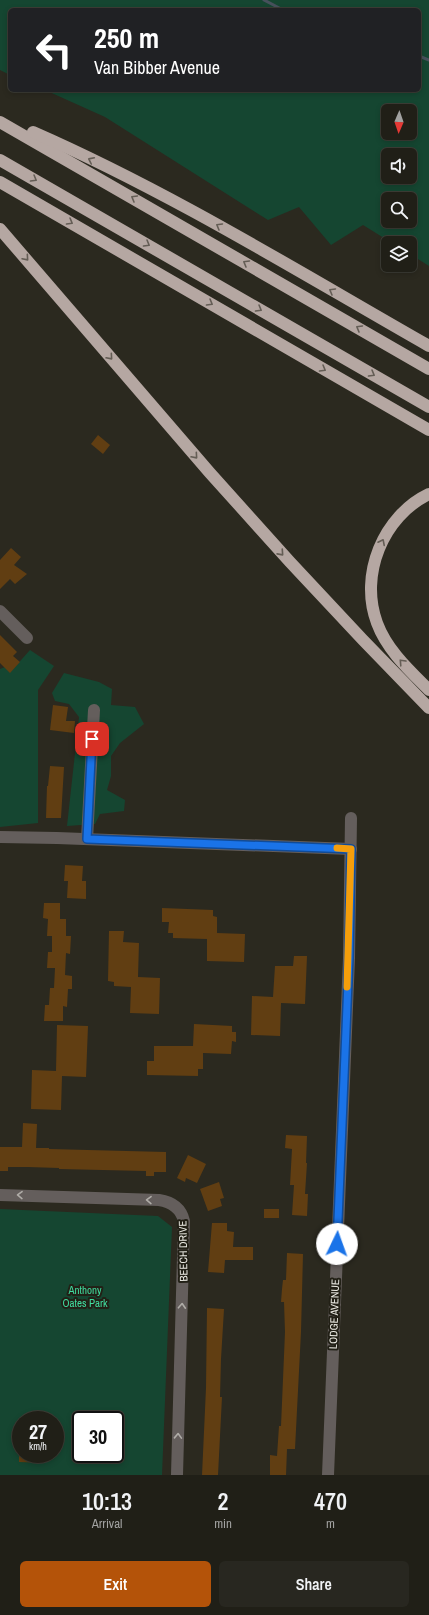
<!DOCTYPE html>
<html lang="en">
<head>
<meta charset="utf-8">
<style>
  body { margin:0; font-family:"Archivo Narrow",sans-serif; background:#282720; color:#f1f3f6; height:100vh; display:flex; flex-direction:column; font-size:15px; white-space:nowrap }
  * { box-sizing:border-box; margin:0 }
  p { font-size:13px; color:#a2a2a1 }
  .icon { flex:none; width:22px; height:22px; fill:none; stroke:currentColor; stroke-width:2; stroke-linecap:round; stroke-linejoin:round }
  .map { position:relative; height:1475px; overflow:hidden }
  .sheet { display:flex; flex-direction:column; background:#201f17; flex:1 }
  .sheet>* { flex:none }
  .hud { position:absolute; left:8px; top:8px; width:413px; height:84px; border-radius:6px; box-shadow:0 2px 6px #0003,0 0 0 1px #3d3d36; background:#202124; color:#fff; overflow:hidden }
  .needle { width:26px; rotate:182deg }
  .controls { position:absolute; left:381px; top:104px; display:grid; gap:8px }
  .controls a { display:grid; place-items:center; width:36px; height:36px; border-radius:6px; background:#201f17; box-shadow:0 2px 6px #0003,0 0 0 1px #3d3d36; font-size:20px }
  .speed { position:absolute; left:12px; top:1411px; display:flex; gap:8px; font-size:20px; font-weight:700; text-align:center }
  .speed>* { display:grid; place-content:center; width:52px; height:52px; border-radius:50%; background:#201f17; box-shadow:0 2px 6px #0003,0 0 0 1px #3d3d36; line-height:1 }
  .speed small { font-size:10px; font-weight:400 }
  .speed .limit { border:2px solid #111; border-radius:6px; background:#fff; color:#111 }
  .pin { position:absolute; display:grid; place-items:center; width:34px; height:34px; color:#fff; margin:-17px; border-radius:8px; box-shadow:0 2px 6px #0006 }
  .me { position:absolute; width:44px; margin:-22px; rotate:3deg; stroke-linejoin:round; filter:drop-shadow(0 0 3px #0008) }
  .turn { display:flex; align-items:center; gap:14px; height:84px; padding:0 20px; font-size:18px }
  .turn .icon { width:52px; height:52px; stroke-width:2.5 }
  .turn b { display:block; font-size:28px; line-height:34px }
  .eta { display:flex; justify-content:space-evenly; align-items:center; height:68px; text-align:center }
  .eta b { font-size:24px; font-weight:600; line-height:28px }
  .cta { display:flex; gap:8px; margin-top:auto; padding:8px 20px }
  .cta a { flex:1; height:46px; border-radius:6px; background:#b45309; color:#fff; font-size:16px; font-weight:600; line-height:46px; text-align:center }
  .cta a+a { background:#282720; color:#f1f3f6 }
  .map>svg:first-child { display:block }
</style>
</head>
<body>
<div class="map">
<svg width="429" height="1475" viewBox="0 0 429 1475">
  <rect width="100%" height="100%" fill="#2b291f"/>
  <!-- green -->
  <g fill="#154631" fill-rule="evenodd">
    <path d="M 0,0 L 429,0 L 429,266 L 410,254 L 410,243 L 392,243 L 363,225 L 331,245 L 299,207 L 268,220 L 105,117 L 45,90 L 419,90 L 419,10 L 10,10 L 10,75 L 0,70 ZM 388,111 L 410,111 L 410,133 L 388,133 ZM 388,155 L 410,155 L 410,177 L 388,177 ZM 388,199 L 410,199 L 410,221 L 388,221 Z"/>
    <path d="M 30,650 L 54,666 L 38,690 L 38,823 L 0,827 L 0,669 L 5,667 L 14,668 Z"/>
    <path d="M 64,673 L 99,682 L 112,689 L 111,705 L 135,707 L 144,724 L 120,743 L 111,756 L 111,776 L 107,790 L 125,800 L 124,811 L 100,814 L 95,824 L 67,826 L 79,717 L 69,704 L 55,701 L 52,693 Z"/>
    <path d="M 0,1209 L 158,1216 L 172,1227 L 162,1475 L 0,1475 ZM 21,1420 L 55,1420 L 55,1454 L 21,1454 ZM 81,1420 L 115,1420 L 115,1454 L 81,1454 Z"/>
  </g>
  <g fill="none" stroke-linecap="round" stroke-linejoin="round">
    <!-- stream -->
    <g stroke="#47515c" stroke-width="3">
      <path d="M 264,0 L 283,10"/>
      <path d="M 419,56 L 429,60"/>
    </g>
  </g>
  <!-- building -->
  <g fill="#613e12">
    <path d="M 98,435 L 110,445 L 103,454 L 91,444 Z"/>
    <path d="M 11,548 L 21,557 L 14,565 L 27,574 L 15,584 L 10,579 L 0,589 L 0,560 Z"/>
    <path d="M 0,635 L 17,652 L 13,656 L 20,662 L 10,673 L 0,663 Z"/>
    <path d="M 53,705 L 68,707 L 66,721 L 75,721 L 74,733 L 50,730 Z"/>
    <path d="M 50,766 L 64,767 L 61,818 L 46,818 L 47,786 L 48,786 Z"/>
    <path d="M 65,865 L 83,866 L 82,881 L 86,881 L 86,899 L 67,898 L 68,881 L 64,881 Z"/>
    <path d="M 44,903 L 60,903 L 60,919 L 66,919 L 66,936 L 71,936 L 70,954 L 66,953 L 65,975 L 72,976 L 72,989 L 68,989 L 67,1007 L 63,1006 L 63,1021 L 44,1021 L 45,1005 L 49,1005 L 50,988 L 54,988 L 55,968 L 47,968 L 48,952 L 52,952 L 52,936 L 47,936 L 48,919 L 43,918 Z"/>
    <path d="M 162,908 L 213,910 L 213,916 L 217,917 L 217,933 L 245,934 L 244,962 L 207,961 L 207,939 L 173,938 L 173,933 L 168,933 L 169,922 L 162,922 Z"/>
    <path d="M 109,931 L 124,931 L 123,942 L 139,943 L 138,977 L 160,978 L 159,1014 L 130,1013 L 131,987 L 114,986 L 114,982 L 108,981 Z"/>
    <path d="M 294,956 L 307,956 L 305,1004 L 281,1003 L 280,1036 L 251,1035 L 252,996 L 273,997 L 275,966 L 293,966 Z"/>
    <path d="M 194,1024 L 232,1026 L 232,1032 L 236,1032 L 236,1042 L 232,1041 L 231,1054 L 203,1053 L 203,1069 L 198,1069 L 198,1076 L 147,1075 L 147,1061 L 154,1061 L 154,1046 L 193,1046 Z"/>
    <path d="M 57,1025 L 88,1026 L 86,1077 L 62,1076 L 61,1110 L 31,1109 L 32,1070 L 56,1071 Z"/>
    <path d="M 23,1123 L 37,1124 L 36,1148 L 49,1148 L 49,1149 L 166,1152 L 166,1172 L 154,1172 L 154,1176 L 146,1176 L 146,1171 L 59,1169 L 59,1168 L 28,1167 L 8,1167 L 8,1171 L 0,1171 L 0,1147 L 22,1147 Z"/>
    <path d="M 286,1135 L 307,1136 L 306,1163 L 307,1163 L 305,1194 L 308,1194 L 307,1216 L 292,1215 L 294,1185 L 290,1185 L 292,1149 L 285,1148 Z"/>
    <path d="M 188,1155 L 206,1164 L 197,1183 L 186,1178 L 185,1182 L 177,1178 Z"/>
    <path d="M 219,1182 L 224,1198 L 220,1199 L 222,1206 L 208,1211 L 200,1189 Z"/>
    <rect x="264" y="1209" width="15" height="9"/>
    <path d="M 212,1223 L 227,1223 L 227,1231 L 234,1232 L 233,1247 L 253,1247 L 253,1260 L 225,1260 L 224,1273 L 208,1272 Z"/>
    <path d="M 287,1253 L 303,1254 L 301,1332 L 295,1449 L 287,1449 L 286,1475 L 270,1475 L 270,1455 L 277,1456 L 279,1426 L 281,1426 L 285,1332 L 284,1302 L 281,1302 L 282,1289 L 283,1280 L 286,1280 Z"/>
    <path d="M 207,1308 L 224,1309 L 221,1359 L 220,1397 L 222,1397 L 218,1475 L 202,1475 L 206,1388 Z"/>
    <path d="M 19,1454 L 45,1454 L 45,1463 L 19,1462 Z"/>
  </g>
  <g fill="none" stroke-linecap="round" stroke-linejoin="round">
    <!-- street -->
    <g stroke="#645e5c" stroke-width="12">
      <path d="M 0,611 L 27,638"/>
      <path d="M 0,837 L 57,838 L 351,849"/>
      <path d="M 87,839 L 94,710"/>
      <path d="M 0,1195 L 159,1200 C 172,1202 181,1208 184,1221 L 177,1475"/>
      <path d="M 328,1475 L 349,958 L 351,818"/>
    </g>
    <!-- highway -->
    <g stroke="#b5a7a2" stroke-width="12">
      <path d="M 0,122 L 429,369"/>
      <path d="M 33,132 C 170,192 299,272 429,346"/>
      <path d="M 0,160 L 429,407"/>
      <path d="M 0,182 L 429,430"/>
      <path d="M 0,229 L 210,473 L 290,562 L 363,640 L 429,708"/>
      <path d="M 429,494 C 383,516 359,575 377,623 C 387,650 409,670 429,690"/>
    </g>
  </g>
  <!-- one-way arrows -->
  <defs><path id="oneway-chevron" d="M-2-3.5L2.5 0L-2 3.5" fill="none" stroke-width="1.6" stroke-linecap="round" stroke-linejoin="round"/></defs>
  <g stroke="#645d55">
    <use href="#oneway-chevron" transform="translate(91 160) rotate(-154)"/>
    <use href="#oneway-chevron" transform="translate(34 179) rotate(30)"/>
    <use href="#oneway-chevron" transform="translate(134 198) rotate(-150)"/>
    <use href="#oneway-chevron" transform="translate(70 222) rotate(30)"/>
    <use href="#oneway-chevron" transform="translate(219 226) rotate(-150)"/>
    <use href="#oneway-chevron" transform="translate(147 244) rotate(30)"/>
    <use href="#oneway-chevron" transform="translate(26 258) rotate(49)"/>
    <use href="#oneway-chevron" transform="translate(246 263) rotate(-150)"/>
    <use href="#oneway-chevron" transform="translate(332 291) rotate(-150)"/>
    <use href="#oneway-chevron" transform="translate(210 303) rotate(30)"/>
    <use href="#oneway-chevron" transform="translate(259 309) rotate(30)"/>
    <use href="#oneway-chevron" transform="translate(359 328) rotate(-150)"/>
    <use href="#oneway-chevron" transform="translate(110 357) rotate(49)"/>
    <use href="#oneway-chevron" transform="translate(323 369) rotate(30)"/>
    <use href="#oneway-chevron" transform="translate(372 374) rotate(30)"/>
    <use href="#oneway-chevron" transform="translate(195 456) rotate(49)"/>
    <use href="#oneway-chevron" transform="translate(382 542) rotate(-63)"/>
    <use href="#oneway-chevron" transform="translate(281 553) rotate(48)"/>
    <use href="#oneway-chevron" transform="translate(402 662) rotate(-133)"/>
  </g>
  <g stroke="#afaca7">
    <use href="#oneway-chevron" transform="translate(20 1195) rotate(-179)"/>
    <use href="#oneway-chevron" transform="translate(149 1200) rotate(-179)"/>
    <use href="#oneway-chevron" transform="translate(182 1306) rotate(-87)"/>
    <use href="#oneway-chevron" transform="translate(178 1436) rotate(-88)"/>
  </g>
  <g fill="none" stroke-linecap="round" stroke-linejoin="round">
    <!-- route casing -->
    <g stroke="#114b97" stroke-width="10">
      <path id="route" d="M 92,739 L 87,839 L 351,849 L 349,958 L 337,1244"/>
    </g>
    <!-- route -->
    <use href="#route" stroke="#1a73e8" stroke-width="7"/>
    <!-- slow -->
    <path stroke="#f59e0b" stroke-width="7" d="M 337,848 L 351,849 L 347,987"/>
  </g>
  <g text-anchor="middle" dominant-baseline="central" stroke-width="4" stroke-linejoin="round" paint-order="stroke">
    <!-- street labels -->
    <g font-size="11" fill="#ecebe4" stroke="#222016">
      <text transform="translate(183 1251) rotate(-91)">BEECH DRIVE</text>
      <text transform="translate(334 1314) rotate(-88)">LODGE AVENUE</text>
    </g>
    <!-- park labels -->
    <g font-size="11" fill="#40dda0" stroke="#222016">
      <text x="85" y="1290">Anthony<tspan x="85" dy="13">Oates Park</tspan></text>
    </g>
  </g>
</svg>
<div class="controls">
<a><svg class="needle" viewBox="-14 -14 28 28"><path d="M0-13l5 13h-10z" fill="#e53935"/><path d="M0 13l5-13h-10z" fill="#a2a2a1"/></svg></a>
<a><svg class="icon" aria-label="sound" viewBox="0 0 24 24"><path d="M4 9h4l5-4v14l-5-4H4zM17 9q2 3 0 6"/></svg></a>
<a><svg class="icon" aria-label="search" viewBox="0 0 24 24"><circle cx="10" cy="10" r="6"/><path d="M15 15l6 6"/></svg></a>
<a><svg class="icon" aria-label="layers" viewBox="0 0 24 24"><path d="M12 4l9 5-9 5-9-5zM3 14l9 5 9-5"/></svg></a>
</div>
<div class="speed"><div>27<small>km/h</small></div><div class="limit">30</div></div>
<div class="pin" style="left:92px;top:739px;background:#d93025"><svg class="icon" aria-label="arrive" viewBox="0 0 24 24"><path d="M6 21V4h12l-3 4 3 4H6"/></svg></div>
<svg class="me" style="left:337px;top:1244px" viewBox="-20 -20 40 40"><circle r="19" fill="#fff"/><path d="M0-13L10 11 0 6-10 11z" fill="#1a73e8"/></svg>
<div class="hud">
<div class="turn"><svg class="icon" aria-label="left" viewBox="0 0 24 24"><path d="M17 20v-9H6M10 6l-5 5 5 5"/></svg><div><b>250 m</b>Van Bibber Avenue</div></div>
</div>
</div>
<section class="sheet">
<div class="eta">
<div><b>10:13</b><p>Arrival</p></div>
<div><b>2</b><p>min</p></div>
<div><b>470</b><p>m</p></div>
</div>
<div class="cta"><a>Exit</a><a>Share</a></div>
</section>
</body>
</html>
